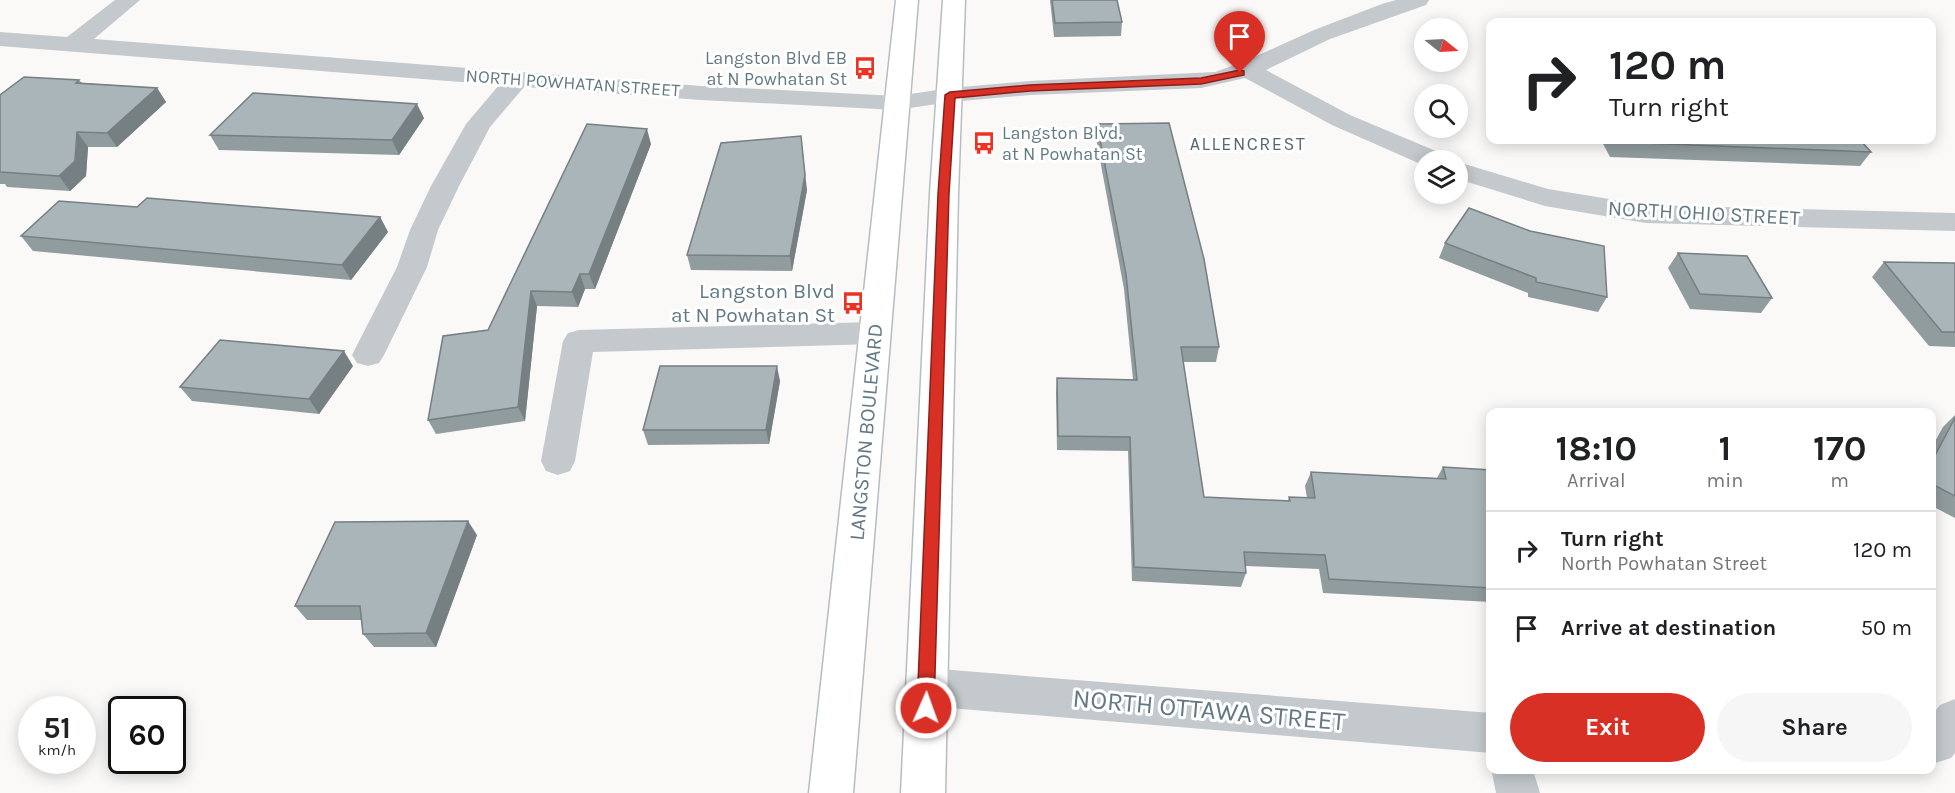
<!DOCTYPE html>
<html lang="en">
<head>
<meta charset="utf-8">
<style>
  body { margin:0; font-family:Karla,sans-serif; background:#f6f6f6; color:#202124; height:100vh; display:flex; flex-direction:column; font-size:22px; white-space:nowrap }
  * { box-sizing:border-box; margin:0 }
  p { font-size:20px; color:#757577 }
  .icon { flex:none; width:33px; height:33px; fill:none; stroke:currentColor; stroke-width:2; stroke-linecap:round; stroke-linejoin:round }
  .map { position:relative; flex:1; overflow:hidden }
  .drawer { position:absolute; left:1486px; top:408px; width:450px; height:366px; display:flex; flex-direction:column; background:#fff; border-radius:12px; box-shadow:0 3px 15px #0003 }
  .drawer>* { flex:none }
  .top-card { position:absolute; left:1486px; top:18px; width:450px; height:126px; border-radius:12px; box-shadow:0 3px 15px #0003; background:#fff; color:#202124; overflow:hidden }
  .needle { width:39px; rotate:108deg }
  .tools { position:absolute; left:1414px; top:18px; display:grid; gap:12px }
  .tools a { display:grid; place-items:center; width:54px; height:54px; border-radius:50%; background:#fff; box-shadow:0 3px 15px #0003; font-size:30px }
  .speed { position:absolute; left:18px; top:696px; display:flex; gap:12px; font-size:30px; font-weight:700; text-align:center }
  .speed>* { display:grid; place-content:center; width:78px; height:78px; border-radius:50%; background:#fff; box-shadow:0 3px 15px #0003; line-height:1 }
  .speed small { font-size:15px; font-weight:400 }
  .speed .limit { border:3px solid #111; border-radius:9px; background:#fff; color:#111 }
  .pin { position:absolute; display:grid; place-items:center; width:51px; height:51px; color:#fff; margin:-62px -26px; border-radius:50% 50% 50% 0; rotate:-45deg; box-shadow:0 0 6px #0007 }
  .pin .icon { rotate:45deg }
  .me { position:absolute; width:66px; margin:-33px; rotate:2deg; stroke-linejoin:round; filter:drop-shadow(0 0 4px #0008) }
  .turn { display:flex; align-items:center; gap:21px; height:126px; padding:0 24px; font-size:27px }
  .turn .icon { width:78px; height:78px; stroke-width:2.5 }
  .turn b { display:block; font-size:42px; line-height:51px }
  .eta { display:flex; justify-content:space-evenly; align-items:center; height:102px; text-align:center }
  .eta b { font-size:36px; font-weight:700; line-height:42px }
  .cta { display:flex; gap:12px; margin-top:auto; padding:12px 24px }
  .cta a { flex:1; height:69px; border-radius:36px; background:#d93025; color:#fff; font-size:24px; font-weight:700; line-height:69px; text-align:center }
  .cta a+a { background:#f6f6f6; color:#202124 }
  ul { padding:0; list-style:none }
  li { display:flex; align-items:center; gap:18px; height:78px; padding:0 24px; border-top:2px solid #e0e0e0 }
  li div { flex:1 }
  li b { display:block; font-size:22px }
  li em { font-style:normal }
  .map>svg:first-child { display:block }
</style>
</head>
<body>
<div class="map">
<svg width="1955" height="793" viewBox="0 0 1955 793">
  <rect width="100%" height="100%" fill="#faf9f7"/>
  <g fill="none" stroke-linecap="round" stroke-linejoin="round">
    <!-- major casing -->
    <g stroke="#b6bdc0" stroke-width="3">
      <g id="major">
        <path d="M 896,0 L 918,0 L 853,793 L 809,793 Z"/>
        <path d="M 943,0 L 965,0 L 958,194 L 945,793 L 901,793 L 930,194 Z"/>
      </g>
    </g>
    <!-- minor -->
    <g fill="#c3c9cc" fill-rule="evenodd">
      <path d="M 115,0 L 140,0 L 94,39 L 701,86 L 897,96 L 950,88 L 1030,81 L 1215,72 L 1248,60 L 1314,30 L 1382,4 L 1396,0 L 1429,0 L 1426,5 L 1330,39 L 1266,70 L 1350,115 L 1443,154 L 1447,160 L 1425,160 L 1425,166 L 1332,125 L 1245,78 L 1201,88 L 1030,95 L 950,102 L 897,110 L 701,100 L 524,87 L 490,127 L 459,186 L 438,230 L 427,267 L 384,355 L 379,363 L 368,366 L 357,363 L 352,355 L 397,267 L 410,230 L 431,186 L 466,124 L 499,85 L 0,46 L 0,32 L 67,37 Z"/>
      <path d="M 1458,162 L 1548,189 L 1646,205 L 1955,213 L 1955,231 L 1646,223 L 1545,206 L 1458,179 Z"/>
      <path d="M 875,322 L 886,325 L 891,333 L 886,341 L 875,344 L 593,352 L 575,461 L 570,471 L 558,475 L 546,471 L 541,461 L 563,341 L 568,333 L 579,330 Z"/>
      <path d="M 926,668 L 1491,713 L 1491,753 L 926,706 L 912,700 L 905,687 L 912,674 Z"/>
      <path d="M 1955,699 L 1955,753 L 1951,758 L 1932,764 L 1932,715 L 1940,705 Z"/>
      <path d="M 1491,768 L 1533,770 L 1540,793 L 1496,793 Z"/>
    </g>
    <!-- major -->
    <use href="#major" fill="#fff" fill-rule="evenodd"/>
  </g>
  <!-- wall -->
  <g fill="#919c9f">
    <path d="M 1050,0 L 1117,0 L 1122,22 L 1121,36 L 1054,37 Z"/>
    <path d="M 79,80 L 82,83 L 157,88 L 166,102 L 117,147 L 88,147 L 86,176 L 70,191 L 7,187 L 5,184 L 0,184 L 0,95 Z"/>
    <path d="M 424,118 L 399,155 L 219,150 L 210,135 Z"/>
    <path d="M 1097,124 L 1219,347 L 1216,362 L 1183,362 L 1204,497 L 1288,501 L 1289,497 L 1307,498 L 1305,486 L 1311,472 L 1437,478 L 1443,467 L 1491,470 L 1491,602 L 1323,593 L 1319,569 L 1245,566 L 1246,573 L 1241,587 L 1132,581 L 1128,451 L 1057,450 L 1056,393 L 1057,378 L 1133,380 L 1124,289 L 1096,138 Z"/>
    <path d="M 1601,140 L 1860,140 L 1871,152 L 1860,166 L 1610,157 Z"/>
    <path d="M 651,144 L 595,289 L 585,289 L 578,307 L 537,306 L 525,421 L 436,434 L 428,420 L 488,330 Z"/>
    <path d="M 807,190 L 792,271 L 691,270 L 687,255 Z"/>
    <path d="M 137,207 L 380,217 L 388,232 L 351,280 L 33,251 L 21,236 Z"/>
    <path d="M 1445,243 L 1607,297 L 1598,312 L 1528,297 L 1528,293 L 1439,258 Z"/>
    <path d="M 1678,253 L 1772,298 L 1761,313 L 1690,309 L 1668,268 Z"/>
    <path d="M 1884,262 L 1955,263 L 1955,347 L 1929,346 L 1872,277 Z"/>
    <path d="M 353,366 L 319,414 L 192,401 L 180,387 Z"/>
    <path d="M 780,381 L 769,444 L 648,445 L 643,430 Z"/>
    <path d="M 1955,415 L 1955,518 L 1932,506 L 1932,447 L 1943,427 Z"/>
    <path d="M 477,535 L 436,647 L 374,647 L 363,634 L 361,620 L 307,620 L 295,606 Z"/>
  </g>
  <!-- shaded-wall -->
  <g fill="#767f82">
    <path d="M 157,88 L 166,102 L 117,147 L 107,133 Z"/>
    <path d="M 417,104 L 424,118 L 399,155 L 392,140 Z"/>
    <path d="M 647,129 L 651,144 L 595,289 L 589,274 Z"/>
    <path d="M 77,132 L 88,147 L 86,176 L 70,191 L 59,176 Z"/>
    <path d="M 801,136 L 807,190 L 792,271 L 790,256 Z"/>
    <path d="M 380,217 L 388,232 L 351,280 L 342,265 Z"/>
    <path d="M 580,274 L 585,289 L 578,307 L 572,292 Z"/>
    <path d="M 531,291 L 537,306 L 525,421 L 518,407 Z"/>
    <path d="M 344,351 L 353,366 L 319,414 L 309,399 Z"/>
    <path d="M 777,366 L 780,381 L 769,444 L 766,430 Z"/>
    <path d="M 468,521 L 477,535 L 436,647 L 426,633 Z"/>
  </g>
  <!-- building -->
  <g fill="#a9b5b9" stroke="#767f82" stroke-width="1.5">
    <path d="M 1052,0 L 1117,0 L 1122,22 L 1055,23 Z"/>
    <path d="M 24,77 L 79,80 L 76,83 L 157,88 L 107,133 L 77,132 L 75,161 L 59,176 L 0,172 L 0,95 Z"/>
    <path d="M 253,93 L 417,104 L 392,140 L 210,135 Z"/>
    <path d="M 1169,123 L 1204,259 L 1219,347 L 1181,347 L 1204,497 L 1290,501 L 1289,497 L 1315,498 L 1311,472 L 1446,479 L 1443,467 L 1491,470 L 1491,588 L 1329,579 L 1325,555 L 1244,552 L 1246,573 L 1134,567 L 1130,437 L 1058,436 L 1057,378 L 1137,380 L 1126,274 L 1097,124 Z"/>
    <path d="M 587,124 L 647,129 L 589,274 L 580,274 L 572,292 L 531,291 L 518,407 L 428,420 L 443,336 L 488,330 Z"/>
    <path d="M 801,136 L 805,175 L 790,256 L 687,255 L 721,143 Z"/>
    <path d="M 1616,140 L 1860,140 L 1871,152 L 1618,142 Z"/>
    <path d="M 147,198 L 380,217 L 342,265 L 21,236 L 59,201 L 137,207 Z"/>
    <path d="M 1469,208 L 1530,231 L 1604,246 L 1607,297 L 1536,282 L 1536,278 L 1445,243 Z"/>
    <path d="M 1678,253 L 1747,256 L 1772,298 L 1700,294 Z"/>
    <path d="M 1884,262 L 1955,263 L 1955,332 L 1942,332 Z"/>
    <path d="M 220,340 L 344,351 L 309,399 L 180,387 Z"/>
    <path d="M 660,366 L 777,366 L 766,430 L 643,430 Z"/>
    <path d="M 1955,418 L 1955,496 L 1932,484 L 1932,461 Z"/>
    <path d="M 468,521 L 426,633 L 363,634 L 360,606 L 295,606 L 335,522 Z"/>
  </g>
  <!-- route -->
  <path fill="#d93025" stroke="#8d1f18" stroke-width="1.5" d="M 1240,70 L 1244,71 L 1244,75 L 1201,84 L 1030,91 L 955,98 L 949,194 L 934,708 L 932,714 L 926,716 L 920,714 L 917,708 L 938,194 L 945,95 L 950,92 L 1030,85 L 1201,78 Z"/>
  <!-- icons -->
  <defs>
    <g id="bus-bare" transform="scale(1.8)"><path d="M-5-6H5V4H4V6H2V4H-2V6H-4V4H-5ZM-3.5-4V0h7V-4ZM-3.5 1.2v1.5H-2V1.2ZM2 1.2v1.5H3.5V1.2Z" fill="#ed3224" stroke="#fff" stroke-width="2.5" paint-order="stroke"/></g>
  </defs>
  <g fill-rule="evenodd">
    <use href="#bus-bare" x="865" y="68"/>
    <use href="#bus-bare" x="984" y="143"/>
    <use href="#bus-bare" x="853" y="303"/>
  </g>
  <g text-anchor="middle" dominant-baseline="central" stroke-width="6" stroke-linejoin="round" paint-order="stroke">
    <!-- far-poi labels -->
    <g font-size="18" fill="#637a84" stroke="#fff" text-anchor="end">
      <text x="847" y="58">Langston Blvd EB<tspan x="847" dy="21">at N Powhatan St</tspan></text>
      <text x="1002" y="133" text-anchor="start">Langston Blvd.<tspan x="1002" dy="21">at N Powhatan St</tspan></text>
    </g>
    <!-- far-street labels -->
    <g font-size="18" fill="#637a84" stroke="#fff">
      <text transform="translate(573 83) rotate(4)">NORTH POWHATAN STREET</text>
    </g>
    <!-- far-neighbourhood labels -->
    <g font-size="18" letter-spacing="1.5" fill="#55686f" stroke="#fff">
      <text x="1248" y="144">ALLENCREST</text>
    </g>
    <!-- street labels -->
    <g font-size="21" fill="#637a84" stroke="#fff">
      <text transform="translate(1704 213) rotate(3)">NORTH OHIO STREET</text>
      <text transform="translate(866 432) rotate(-85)">LANGSTON BOULEVARD</text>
    </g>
    <!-- poi labels -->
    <g font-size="21" fill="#637a84" stroke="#fff" text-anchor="end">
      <text x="835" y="291">Langston Blvd<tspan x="835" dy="24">at N Powhatan St</tspan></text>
    </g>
    <!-- near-street labels -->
    <g font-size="26" fill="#637a84" stroke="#fff">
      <text transform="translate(1209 710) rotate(5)">NORTH OTTAWA STREET</text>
    </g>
  </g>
</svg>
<div class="tools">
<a><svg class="needle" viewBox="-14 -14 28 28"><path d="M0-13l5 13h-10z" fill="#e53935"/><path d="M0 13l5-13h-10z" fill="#757577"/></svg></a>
<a><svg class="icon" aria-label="search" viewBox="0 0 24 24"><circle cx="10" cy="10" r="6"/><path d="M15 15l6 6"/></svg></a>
<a><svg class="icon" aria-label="layers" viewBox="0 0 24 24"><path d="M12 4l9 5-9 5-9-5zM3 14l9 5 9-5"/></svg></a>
</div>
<div class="speed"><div>51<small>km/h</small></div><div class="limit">60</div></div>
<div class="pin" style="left:1240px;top:73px;background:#d93025"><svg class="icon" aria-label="arrive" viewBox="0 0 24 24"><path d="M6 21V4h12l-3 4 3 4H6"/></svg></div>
<svg class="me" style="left:926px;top:708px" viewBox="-20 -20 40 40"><circle r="17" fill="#d93025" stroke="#fff" stroke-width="3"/><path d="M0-11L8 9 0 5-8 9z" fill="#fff"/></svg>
<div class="top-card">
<div class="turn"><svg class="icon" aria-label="right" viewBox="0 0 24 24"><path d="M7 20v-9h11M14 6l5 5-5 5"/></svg><div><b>120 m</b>Turn right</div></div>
</div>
<section class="drawer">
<div class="eta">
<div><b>18:10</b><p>Arrival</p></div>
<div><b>1</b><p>min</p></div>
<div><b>170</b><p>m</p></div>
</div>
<ul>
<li><svg class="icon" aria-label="right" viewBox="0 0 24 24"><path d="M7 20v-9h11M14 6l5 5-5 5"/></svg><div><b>Turn right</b><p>North Powhatan Street</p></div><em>120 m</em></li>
<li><svg class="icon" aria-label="arrive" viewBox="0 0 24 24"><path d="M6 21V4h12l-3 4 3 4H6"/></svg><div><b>Arrive at destination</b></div><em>50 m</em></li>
</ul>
<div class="cta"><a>Exit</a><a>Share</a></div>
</section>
</div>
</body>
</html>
